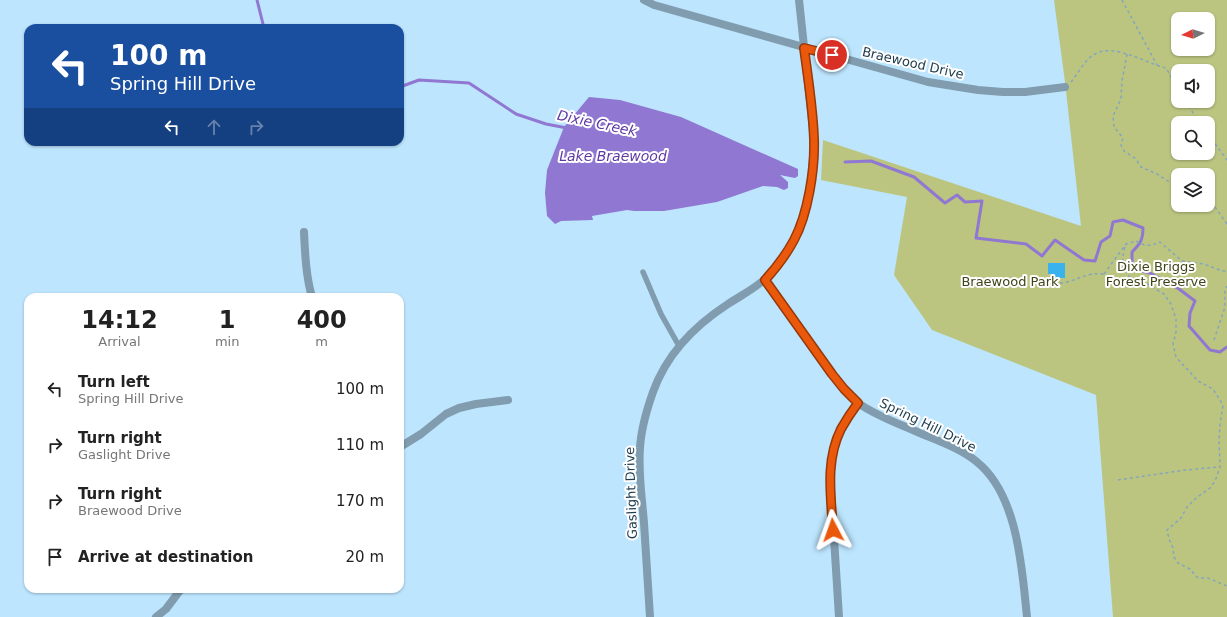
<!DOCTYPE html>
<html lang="en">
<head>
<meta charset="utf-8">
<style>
  body { margin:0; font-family:"DejaVu Sans",sans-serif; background:#f6f6f6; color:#222; height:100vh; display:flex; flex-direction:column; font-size:15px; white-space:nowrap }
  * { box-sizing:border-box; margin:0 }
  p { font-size:13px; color:#767676 }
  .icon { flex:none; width:22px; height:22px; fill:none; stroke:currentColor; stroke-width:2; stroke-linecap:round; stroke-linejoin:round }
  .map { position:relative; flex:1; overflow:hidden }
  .panel { position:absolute; left:24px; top:293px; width:380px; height:300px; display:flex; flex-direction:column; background:#fff; border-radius:12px; box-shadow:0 1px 3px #0004 }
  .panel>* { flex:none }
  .top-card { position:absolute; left:24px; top:24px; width:380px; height:122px; border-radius:12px; box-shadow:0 1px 3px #0004; background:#1a4fa0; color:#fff; overflow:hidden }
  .needle { width:26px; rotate:265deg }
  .controls { position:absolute; left:1171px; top:12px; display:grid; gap:8px }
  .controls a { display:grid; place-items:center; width:44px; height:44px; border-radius:8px; background:#fff; box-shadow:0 1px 3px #0004; font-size:20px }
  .pin { position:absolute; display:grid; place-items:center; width:34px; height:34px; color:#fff; margin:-17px; border:2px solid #fff; border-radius:50%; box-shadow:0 1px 4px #0007 }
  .me { position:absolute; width:44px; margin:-22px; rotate:356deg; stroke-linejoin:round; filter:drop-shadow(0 0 3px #0008) }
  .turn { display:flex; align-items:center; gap:14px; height:84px; padding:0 20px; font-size:18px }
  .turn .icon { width:52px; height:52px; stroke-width:2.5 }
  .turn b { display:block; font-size:28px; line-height:34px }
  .lanes { display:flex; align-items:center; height:38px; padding:0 20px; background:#0003; justify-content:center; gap:20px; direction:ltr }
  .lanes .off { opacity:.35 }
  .eta { display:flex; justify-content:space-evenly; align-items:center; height:68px; text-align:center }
  .eta b { font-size:24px; font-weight:700; line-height:28px }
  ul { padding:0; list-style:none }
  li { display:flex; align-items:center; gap:12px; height:56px; padding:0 20px }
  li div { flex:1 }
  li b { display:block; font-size:15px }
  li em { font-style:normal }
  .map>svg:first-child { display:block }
</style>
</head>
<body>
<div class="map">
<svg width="1227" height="617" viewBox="0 0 1227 617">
  <rect width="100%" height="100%" fill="#bde5fe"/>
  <!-- green -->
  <path fill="#bbc580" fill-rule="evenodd" d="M 1054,0 L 1227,0 L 1227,617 L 1113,617 L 1096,395 L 932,330 L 894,275 L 907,197 L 821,180 L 823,140 L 1081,226 L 1065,82 ZM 1178,19 L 1208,19 L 1208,49 L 1178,49 ZM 1178,71 L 1208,71 L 1208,101 L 1178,101 ZM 1178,123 L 1208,123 L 1208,153 L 1178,153 ZM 1178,175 L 1208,175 L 1208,205 L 1178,205 Z"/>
  <!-- water -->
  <path fill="#9077d2" d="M 589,97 L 620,100 L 681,117 L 798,169 L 798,176 L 795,178 L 780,175 L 788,182 L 788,188 L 784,190 L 777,187 L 763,186 L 717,202 L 664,211 L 634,211 L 627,210 L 592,216 L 593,220 L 561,221 L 555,224 L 547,216 L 545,193 L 547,170 L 564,127 Z"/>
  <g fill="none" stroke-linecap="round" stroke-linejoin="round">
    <!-- stream -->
    <g stroke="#9077d2" stroke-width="3">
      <path d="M 257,0 L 264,28"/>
      <path d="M 400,87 L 419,80 L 469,83 L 516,114 L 546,124 L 567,128"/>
      <path d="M 845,162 L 871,161 L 914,177 L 945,203 L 957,195 L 965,202 L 982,201 L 976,238 L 1026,244 L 1042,256 L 1055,240 L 1084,260 L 1095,261 L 1101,242 L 1110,236 L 1113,222 L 1123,220 L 1143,228 C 1143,240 1140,244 1132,252 L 1132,262 L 1137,270 L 1150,273 L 1179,289 L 1195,301 L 1190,313 L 1189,326 L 1210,350 L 1220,352 L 1227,347"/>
    </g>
  </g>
  <!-- building -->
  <path fill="#39b2ed" d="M 1048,263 L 1065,263 L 1065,278 L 1052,278 L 1052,274 L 1048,274 Z"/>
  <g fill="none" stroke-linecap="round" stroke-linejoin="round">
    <!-- path -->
    <g stroke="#83a6bc" stroke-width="1.5" stroke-dasharray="3 3" stroke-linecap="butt">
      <path d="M 1122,0 L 1157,65"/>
      <path d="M 1127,54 L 1122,81 L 1121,99 L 1113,116 L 1114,127 L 1123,138 L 1121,145 L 1124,151 L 1136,159 L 1141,167 L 1157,174 L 1171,183 L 1178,183"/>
      <path d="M 1071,82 C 1077,75 1086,58 1095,54 C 1115,43 1145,63 1166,68 L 1178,89"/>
      <path d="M 1185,101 L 1200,123"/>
      <path d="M 1208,134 L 1227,160"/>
      <path d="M 1208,197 L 1227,224"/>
      <path d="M 1125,247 C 1120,262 1123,269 1133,281"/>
      <path d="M 1104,274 L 1126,244 L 1136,241 C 1145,247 1150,246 1160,242 L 1182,261 L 1204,264 L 1222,271 L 1227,271"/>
      <path d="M 1048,282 C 1054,282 1061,284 1067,282 C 1079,279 1089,272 1103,274 C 1106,275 1108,277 1111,278 C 1121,283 1134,283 1144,282 L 1164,294 L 1171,304 L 1176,319 L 1176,332 L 1173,344 L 1176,357 L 1198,381 L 1213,389 L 1223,405 L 1220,424 L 1219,441 L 1220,467 L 1215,481 L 1210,488 L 1196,498 L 1187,507 L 1181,518 L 1167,530 L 1169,539 L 1173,548 L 1174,557 L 1178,563 L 1190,569 L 1198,578 L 1208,578 L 1227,586"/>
      <path d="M 1214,340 L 1225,307 L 1225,290 L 1227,286"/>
      <path d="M 1118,480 L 1185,470 L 1220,467"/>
    </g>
    <!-- service -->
    <path stroke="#809cae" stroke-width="5.5" d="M 643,272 L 661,314 L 679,346"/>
    <!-- minor -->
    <g stroke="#809cae" stroke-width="8">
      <path d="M 644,0 L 654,5 L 928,82 L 978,90 L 1003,92 L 1025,92 L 1065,87"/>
      <path d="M 304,232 C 305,253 306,277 312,297"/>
      <path d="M 765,280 L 832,374 C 840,384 848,396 858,403 C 875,415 894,422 913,430 C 935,440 959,447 977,462 C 1018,495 1022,569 1027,617"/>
      <path d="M 400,447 L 421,434 L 446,414 L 459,408 L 476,404 L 508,400"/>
      <path d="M 156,617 L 166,609 L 181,589"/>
      <path d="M 650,617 C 648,586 646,555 644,523 C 642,498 638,473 640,448 C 641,429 647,409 653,392 C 667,353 694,326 728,304 C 740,296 756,288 766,278 C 804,242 813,189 814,139 L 799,0"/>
      <path d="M 839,617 L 830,475 L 833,450 L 841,430 L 858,403"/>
    </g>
  </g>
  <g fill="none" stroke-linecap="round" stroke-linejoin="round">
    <!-- route casing -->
    <g stroke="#983908" stroke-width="10">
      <path id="route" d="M 832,55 L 804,48 C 808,78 813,109 814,139 C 815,169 808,214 794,240 C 786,255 776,268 765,280 L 832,374 L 844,389 L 858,403 C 852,411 846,420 841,429 C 825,461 831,496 833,530"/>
    </g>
    <!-- route -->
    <use href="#route" stroke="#ea580c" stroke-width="7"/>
  </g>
  <g text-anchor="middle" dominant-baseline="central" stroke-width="4" stroke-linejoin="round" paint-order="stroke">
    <!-- street labels -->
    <g font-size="13" fill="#223f50" stroke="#fff">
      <text transform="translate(913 63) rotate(13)">Braewood Drive</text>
      <text transform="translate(928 425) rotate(26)">Spring Hill Drive</text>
      <text transform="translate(631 493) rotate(-92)">Gaslight Drive</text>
    </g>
    <!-- park labels -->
    <g font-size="13" fill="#404519" stroke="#fff">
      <text x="1156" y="266">Dixie Briggs<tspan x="1156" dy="15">Forest Preserve</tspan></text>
      <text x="1010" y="281">Braewood Park</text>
    </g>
    <!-- water labels -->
    <g font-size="14" font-style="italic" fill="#5e38a4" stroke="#fff">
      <text transform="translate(597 123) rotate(12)">Dixie Creek</text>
      <text x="613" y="156">Lake Braewood</text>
    </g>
  </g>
</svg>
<div class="controls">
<a><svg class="needle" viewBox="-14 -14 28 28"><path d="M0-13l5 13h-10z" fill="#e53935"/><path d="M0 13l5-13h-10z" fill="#767676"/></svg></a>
<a><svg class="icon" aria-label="sound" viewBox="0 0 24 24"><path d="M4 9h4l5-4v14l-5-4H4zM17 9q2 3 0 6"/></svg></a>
<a><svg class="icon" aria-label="search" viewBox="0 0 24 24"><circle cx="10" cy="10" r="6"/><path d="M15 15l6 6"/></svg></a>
<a><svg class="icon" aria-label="layers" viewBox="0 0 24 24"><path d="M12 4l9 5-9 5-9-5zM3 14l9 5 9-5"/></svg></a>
</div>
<div class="pin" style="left:832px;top:55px;background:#d93025"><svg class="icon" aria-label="arrive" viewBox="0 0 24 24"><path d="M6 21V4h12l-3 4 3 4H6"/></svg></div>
<svg class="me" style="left:833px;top:530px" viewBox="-20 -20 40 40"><path d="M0-17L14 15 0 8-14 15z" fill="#ea580c" stroke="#fff" stroke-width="4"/></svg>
<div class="top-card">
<div class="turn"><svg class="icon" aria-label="left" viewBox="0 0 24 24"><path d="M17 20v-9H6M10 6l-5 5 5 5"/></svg><div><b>100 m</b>Spring Hill Drive</div></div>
<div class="lanes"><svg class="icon" aria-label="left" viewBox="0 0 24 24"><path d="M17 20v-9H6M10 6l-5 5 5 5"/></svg><svg class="icon off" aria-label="ahead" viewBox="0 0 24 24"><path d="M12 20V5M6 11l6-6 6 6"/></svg><svg class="icon off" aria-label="right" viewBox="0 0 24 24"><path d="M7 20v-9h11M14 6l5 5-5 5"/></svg></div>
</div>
<section class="panel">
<div class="eta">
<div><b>14:12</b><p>Arrival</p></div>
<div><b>1</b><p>min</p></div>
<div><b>400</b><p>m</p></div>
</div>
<ul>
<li><svg class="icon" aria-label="left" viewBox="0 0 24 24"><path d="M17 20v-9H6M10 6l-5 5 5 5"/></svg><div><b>Turn left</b><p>Spring Hill Drive</p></div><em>100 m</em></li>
<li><svg class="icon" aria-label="right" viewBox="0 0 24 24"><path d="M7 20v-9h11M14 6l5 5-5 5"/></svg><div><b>Turn right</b><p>Gaslight Drive</p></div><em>110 m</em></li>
<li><svg class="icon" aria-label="right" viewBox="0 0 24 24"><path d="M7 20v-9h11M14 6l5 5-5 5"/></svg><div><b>Turn right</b><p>Braewood Drive</p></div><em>170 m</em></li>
<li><svg class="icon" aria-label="arrive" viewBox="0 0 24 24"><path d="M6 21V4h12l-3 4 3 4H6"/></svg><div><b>Arrive at destination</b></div><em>20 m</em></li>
</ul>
</section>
</div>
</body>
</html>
